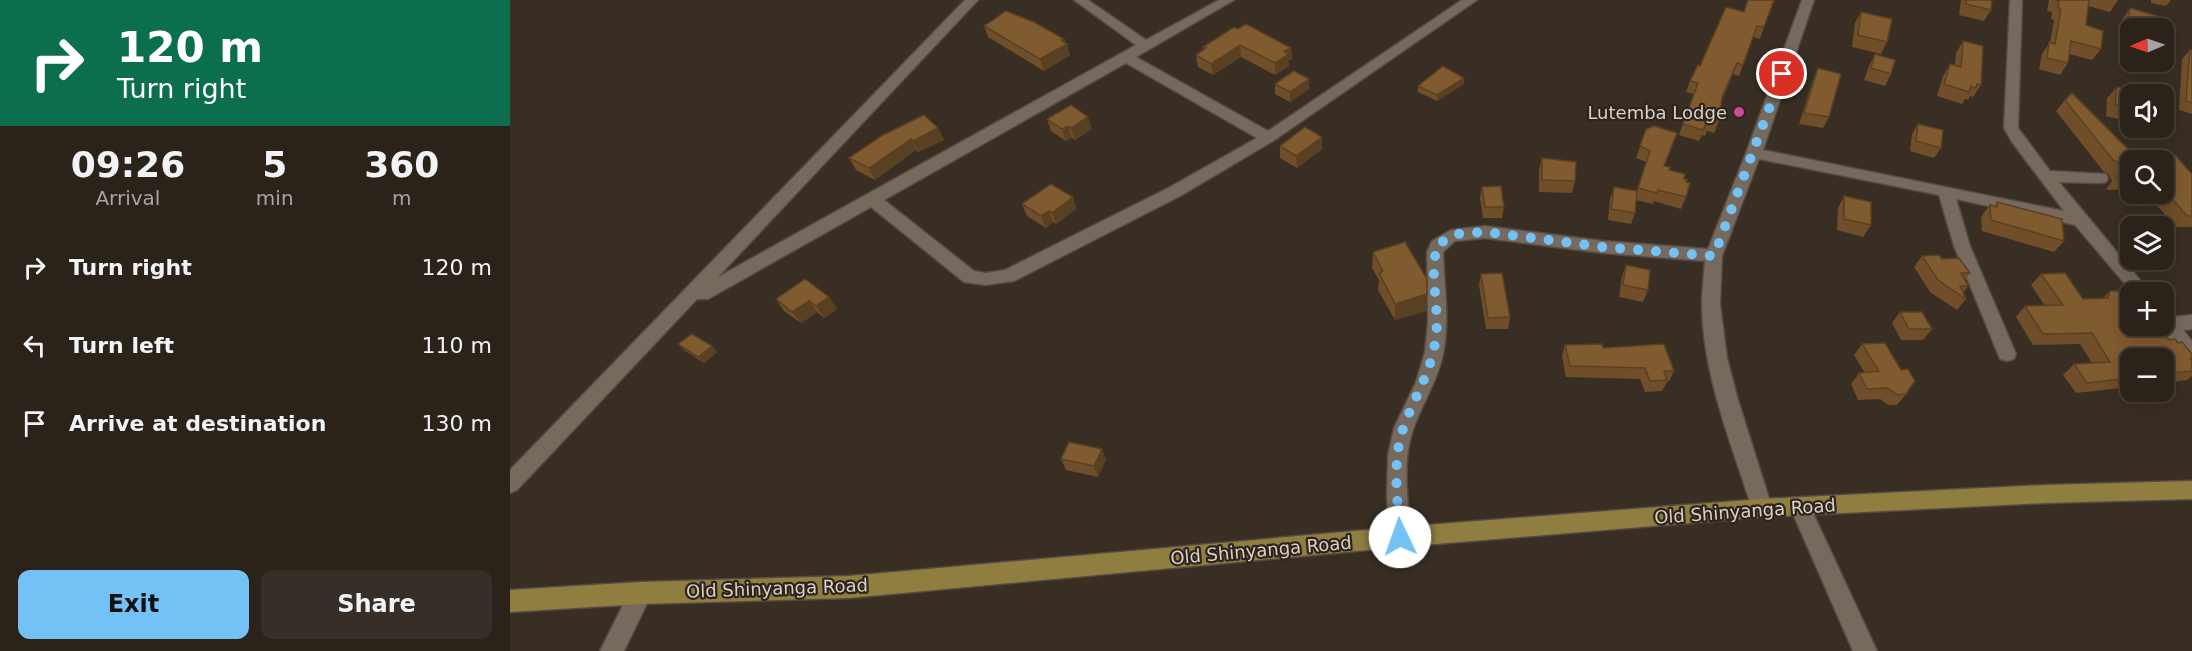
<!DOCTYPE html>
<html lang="en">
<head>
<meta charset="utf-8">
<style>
  body { margin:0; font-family:"DejaVu Sans",sans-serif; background:#372f27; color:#f1f3f6; height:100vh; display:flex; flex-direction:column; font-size:22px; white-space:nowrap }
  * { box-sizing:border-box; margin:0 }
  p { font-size:20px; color:#a6a4a2 }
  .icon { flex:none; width:33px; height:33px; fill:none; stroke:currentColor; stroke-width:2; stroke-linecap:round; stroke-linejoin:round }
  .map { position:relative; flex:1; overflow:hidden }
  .panel { display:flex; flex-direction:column; background:#2b221a; width:510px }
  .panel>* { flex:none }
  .hud { background:#0b6e4f; color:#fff; overflow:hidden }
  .needle { width:39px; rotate:268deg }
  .buttons { position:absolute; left:1610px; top:18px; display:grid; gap:12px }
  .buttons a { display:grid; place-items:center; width:54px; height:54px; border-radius:12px; background:#2b221a; box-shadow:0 3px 15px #0003,0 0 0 2px #473f39; font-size:30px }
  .pin { position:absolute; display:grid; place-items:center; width:51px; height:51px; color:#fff; margin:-26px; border:3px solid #fff; border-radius:50%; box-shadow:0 2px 6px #0007 }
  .me { position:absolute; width:66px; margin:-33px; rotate:357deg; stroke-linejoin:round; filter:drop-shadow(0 0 4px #0008) }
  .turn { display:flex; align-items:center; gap:21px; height:126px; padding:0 18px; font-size:27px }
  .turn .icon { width:78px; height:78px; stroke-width:2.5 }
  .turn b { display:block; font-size:42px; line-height:51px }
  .eta { display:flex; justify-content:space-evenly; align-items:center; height:102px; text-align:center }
  .eta b { font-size:36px; font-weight:700; line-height:42px }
  .cta { display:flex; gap:12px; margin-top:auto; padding:12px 18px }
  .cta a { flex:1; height:69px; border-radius:12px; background:#73c1f5; color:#111; font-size:24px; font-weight:700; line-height:69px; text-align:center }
  .cta a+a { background:#372f27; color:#f1f3f6 }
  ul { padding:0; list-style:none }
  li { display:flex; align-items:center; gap:18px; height:78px; padding:0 18px }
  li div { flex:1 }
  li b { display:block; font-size:22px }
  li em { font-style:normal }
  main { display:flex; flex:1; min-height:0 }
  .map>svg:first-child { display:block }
</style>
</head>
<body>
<main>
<section class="panel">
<div class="hud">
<div class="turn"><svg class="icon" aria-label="right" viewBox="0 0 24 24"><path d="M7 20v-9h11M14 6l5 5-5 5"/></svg><div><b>120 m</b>Turn right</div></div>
</div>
<div class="eta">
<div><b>09:26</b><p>Arrival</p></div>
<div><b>5</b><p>min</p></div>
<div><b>360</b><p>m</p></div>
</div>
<ul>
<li><svg class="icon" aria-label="right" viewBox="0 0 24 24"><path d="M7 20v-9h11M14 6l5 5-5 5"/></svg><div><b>Turn right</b></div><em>120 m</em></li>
<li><svg class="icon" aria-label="left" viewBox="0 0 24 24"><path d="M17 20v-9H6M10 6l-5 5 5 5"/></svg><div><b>Turn left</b></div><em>110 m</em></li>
<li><svg class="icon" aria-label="arrive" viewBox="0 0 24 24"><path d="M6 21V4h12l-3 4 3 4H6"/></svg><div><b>Arrive at destination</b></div><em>130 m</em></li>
</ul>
<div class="cta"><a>Exit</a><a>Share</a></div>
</section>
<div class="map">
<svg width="1682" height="651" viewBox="0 0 1682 651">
  <rect width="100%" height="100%" fill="#392e23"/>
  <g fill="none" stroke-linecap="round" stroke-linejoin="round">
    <!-- minor casing -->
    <g stroke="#544a41" stroke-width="3">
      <g id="minor">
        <path d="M 455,0 L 468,0 L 208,277 L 626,45 L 564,0 L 578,0 L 636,40 L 709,0 L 724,0 L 626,57 L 758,131 L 952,0 L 967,0 L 763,141 L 672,195 L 504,281 L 476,285 L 454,282 L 361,207 L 198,299 L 187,299 L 7,490 L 0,493 L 0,470 ZM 616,63 L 747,138 L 660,187 L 495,270 L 476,273 L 464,271 L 374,200 Z"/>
        <path d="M 1292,0 L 1304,0 L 1253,150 L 1554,211 L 1502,142 L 1494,128 L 1500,0 L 1512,0 L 1508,128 L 1540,171 L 1596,174 L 1598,178 L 1596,182 L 1590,183 L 1549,182 L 1640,292 L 1622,292 L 1565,225 L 1446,199 L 1460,246 L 1506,354 L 1504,359 L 1497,361 L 1490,359 L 1444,246 L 1429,195 L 1249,159 L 1212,256 L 1210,304 L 1217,358 L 1228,400 L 1262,508 L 1259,515 L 1252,517 L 1245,515 L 1242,508 C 1221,443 1192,372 1192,303 C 1192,289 1194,275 1195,261 L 1093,253 L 975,238 L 945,241 L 933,252 C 934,286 940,320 933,354 C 928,380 913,402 904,427 C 891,462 898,501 901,537 L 898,544 L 890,547 L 882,544 L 879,537 L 877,497 L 878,455 L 884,428 L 906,382 L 915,352 L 918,323 L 917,252 L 922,241 L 941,230 L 975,226 L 1093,241 L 1198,249 L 1236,153 Z"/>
        <path d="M 1653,310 L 1663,317 L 1682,315 L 1682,329 L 1673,330 L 1682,341 L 1682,361 L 1675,359 L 1649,326 L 1653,326 Z"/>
        <path d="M 1290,498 L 1297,500 L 1367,651 L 1343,651 L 1280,507 L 1283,500 Z"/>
        <path d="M 131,582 L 139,585 L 142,593 L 114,651 L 90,651 L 123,585 Z"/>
      </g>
    </g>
    <!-- major casing -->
    <g stroke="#544a41" stroke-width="3">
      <path id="major" d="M 1682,481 L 1682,499 L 1536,503 L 1252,517 L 890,547 L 339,598 L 131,604 L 0,612 L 0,590 L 131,582 L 339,576 L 890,527 L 1252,499 L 1536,485 Z"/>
    </g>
    <!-- minor -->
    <use href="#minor" fill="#766a5e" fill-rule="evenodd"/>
    <!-- major -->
    <use href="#major" fill="#907e40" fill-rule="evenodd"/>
  </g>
  <!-- wall -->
  <g fill="#6f4e29">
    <path d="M 1451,0 L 1482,0 L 1481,10 L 1474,21 L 1449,15 Z"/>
    <path d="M 1539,0 L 1608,0 L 1600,12 L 1578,6 L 1576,25 L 1591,49 L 1582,60 L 1559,54 L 1558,63 L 1550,75 L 1529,69 L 1532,54 L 1540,42 L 1544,20 L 1541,19 L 1542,12 L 1537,11 Z"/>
    <path d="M 1641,0 L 1661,0 L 1656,6 L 1641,3 Z"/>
    <path d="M 1620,8 L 1646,28 L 1620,28 L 1620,37 L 1609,34 L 1612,20 Z"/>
    <path d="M 1234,12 L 1254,27 L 1250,39 L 1243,37 L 1229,76 L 1223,74 L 1212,100 L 1209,121 L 1204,133 L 1197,131 L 1195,136 L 1192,135 L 1189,141 L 1169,135 L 1184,94 L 1176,92 L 1180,81 L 1190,66 Z"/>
    <path d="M 1351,12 L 1377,42 L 1371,54 L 1342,47 L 1345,23 Z"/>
    <path d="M 474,26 L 554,39 L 560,55 L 534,71 L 478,37 Z"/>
    <path d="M 728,29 L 781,48 L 782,59 L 778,61 L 779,66 L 765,75 L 731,57 L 703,75 L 688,67 L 686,55 L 693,50 L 693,47 Z"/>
    <path d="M 1453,41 L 1471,85 L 1463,97 L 1460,96 L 1458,100 L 1455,99 L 1452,104 L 1427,96 L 1433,76 L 1440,64 L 1445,65 L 1446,53 Z"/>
    <path d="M 1680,50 L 1682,50 L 1682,114 L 1669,110 L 1672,59 Z"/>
    <path d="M 1365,54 L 1381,74 L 1375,86 L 1354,80 L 1359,66 Z"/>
    <path d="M 1308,68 L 1319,117 L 1313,128 L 1289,124 L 1303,80 Z"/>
    <path d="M 954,78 L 954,84 L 927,101 L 908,92 L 908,86 Z"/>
    <path d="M 765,84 L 799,89 L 780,102 L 765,94 Z"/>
    <path d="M 1607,87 L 1620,94 L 1620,115 L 1615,121 L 1596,116 L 1597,98 Z"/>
    <path d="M 1555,100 L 1620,160 L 1620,189 L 1597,190 L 1597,188 L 1602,181 L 1598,173 L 1594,172 L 1546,111 Z"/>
    <path d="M 537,119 L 582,129 L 565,140 L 562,138 L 556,141 L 541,131 Z"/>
    <path d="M 1408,124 L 1431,148 L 1424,158 L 1400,151 L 1402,134 Z"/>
    <path d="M 428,128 L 434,140 L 408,152 L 406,150 L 365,180 L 346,170 L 339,158 Z"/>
    <path d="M 1136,129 L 1155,166 L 1159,170 L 1174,179 L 1176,182 L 1176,197 L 1171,209 L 1144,201 L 1143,204 L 1126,200 L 1125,213 L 1121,224 L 1098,220 L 1100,199 L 1104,187 L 1127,191 L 1136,162 L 1126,158 Z"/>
    <path d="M 812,137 L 812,149 L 787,168 L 770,158 L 770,146 Z"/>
    <path d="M 1032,158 L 1065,181 L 1062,193 L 1029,192 L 1029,170 Z"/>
    <path d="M 1653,160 L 1682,174 L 1682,227 L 1666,227 L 1637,194 L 1653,194 Z"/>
    <path d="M 972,187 L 994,207 L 992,218 L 973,218 L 970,198 Z"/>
    <path d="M 1334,196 L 1361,225 L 1353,237 L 1327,230 L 1328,208 Z"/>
    <path d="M 563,197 L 566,209 L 546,224 L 543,222 L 536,228 L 517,216 L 512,204 Z"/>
    <path d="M 1487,202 L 1554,241 L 1544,252 L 1472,231 L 1471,217 L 1480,205 L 1484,206 Z"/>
    <path d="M 863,252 L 917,294 L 916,311 L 885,320 L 868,290 L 869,280 L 862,268 Z"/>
    <path d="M 1412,256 L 1432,259 L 1460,273 L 1455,280 L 1458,286 L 1453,293 L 1456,299 L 1447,310 L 1420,292 L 1404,267 Z"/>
    <path d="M 1116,265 L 1138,290 L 1133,302 L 1109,297 L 1112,277 Z"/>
    <path d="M 971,274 L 1000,317 L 998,329 L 976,329 L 969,285 Z"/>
    <path d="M 1531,274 L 1573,299 L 1593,298 L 1600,291 L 1659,340 L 1668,343 L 1682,354 L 1682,376 L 1677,380 L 1653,383 L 1653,358 L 1620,358 L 1620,387 L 1566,393 L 1553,375 L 1564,364 L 1582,363 L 1570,344 L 1523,345 L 1506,317 L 1515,306 L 1535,306 L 1521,285 Z"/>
    <path d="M 319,297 L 327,309 L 314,318 L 307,312 L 291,323 L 274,311 L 266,299 Z"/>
    <path d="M 1390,312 L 1422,329 L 1413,340 L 1391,340 L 1382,323 Z"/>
    <path d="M 168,344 L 207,352 L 194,363 L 174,350 Z"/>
    <path d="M 1352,344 L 1396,394 L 1387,405 L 1378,405 L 1370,399 L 1348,400 L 1341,384 L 1349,373 L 1355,373 L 1344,355 Z"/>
    <path d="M 1055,345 L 1093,348 L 1164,371 L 1159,381 L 1157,382 L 1152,391 L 1135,392 L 1130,379 L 1056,377 L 1052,356 Z"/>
    <path d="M 551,459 L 596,459 L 588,477 L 556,470 Z"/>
  </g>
  <!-- shaded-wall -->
  <g fill="#5a4022">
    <path d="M 554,39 L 555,45 L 557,44 L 560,55 L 534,71 L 530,59 Z"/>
    <path d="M 730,45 L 731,57 L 703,75 L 701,64 Z"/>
    <path d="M 781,48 L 782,59 L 778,61 L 779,66 L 765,75 L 765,63 L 774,51 Z"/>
    <path d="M 954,78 L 954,84 L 927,101 L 927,95 Z"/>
    <path d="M 799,79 L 799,89 L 780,102 L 780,92 Z"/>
    <path d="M 578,117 L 582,129 L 565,140 L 561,128 Z"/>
    <path d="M 558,126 L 562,138 L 556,141 L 552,129 Z"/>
    <path d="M 428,128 L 434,140 L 408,152 L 403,141 Z"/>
    <path d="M 812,137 L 812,149 L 787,168 L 786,156 Z"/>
    <path d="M 401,139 L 406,150 L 365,180 L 359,168 Z"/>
    <path d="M 563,197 L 566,209 L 546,224 L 542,213 Z"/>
    <path d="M 539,211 L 543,222 L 536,228 L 531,216 Z"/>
    <path d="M 917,294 L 916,311 L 885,320 L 885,304 Z"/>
    <path d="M 319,297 L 327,309 L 314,318 L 306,306 Z"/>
    <path d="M 299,301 L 307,312 L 291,323 L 282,312 Z"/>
    <path d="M 202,346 L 207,352 L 194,363 L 188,357 Z"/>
    <path d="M 592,449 L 596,459 L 588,477 L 584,466 Z"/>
  </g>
  <!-- building -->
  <g fill="#815b30" stroke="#5a4022" stroke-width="1.5">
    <path d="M 1238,0 L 1264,0 L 1254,27 L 1247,26 L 1233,65 L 1227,63 L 1212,97 L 1209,121 L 1202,119 L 1200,125 L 1196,124 L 1193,130 L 1173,124 L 1188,83 L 1180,81 L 1188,65 L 1190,66 L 1216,7 L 1234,12 Z"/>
    <path d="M 1456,0 L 1482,0 L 1481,10 L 1456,4 Z"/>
    <path d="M 1545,0 L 1579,0 L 1576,25 L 1593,31 L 1591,49 L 1561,41 L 1558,63 L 1537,58 L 1539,42 L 1545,44 L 1551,9 L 1548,8 L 1549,1 Z"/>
    <path d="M 1620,8 L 1648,16 L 1646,28 L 1638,28 L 1617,23 Z"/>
    <path d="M 496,11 L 524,22 L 554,39 L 551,40 L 557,44 L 530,59 L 474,26 Z"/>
    <path d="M 1351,12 L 1382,19 L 1377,42 L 1348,35 Z"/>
    <path d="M 736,24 L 781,48 L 774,51 L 778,55 L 765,63 L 730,45 L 701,64 L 686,55 L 696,48 L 693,47 L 724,27 L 728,29 Z"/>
    <path d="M 1453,41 L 1473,46 L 1471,85 L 1467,84 L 1466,88 L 1461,86 L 1459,92 L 1434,84 L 1440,64 L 1451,67 Z"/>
    <path d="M 1680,50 L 1682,50 L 1682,103 L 1676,101 Z"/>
    <path d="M 1365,54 L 1385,60 L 1381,74 L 1361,68 Z"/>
    <path d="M 933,66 L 954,78 L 927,95 L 908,86 Z"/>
    <path d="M 1308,68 L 1331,74 L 1319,117 L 1294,113 Z"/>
    <path d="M 784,71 L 799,79 L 780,92 L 765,84 Z"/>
    <path d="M 1607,87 L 1626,92 L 1625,94 L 1620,94 L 1620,108 L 1605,104 Z"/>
    <path d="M 1562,93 L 1629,160 L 1620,160 L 1620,178 L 1607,178 L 1606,176 L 1614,173 L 1608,162 L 1603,160 L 1555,100 Z"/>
    <path d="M 561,105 L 578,117 L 561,128 L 558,126 L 552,129 L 537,119 Z"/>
    <path d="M 414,115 L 428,128 L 403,141 L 401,139 L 359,168 L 339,158 L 373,135 Z"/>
    <path d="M 1408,124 L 1433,130 L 1431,148 L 1406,141 Z"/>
    <path d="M 1144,126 L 1167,133 L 1154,166 L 1160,167 L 1159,170 L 1175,174 L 1174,179 L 1177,180 L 1176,182 L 1180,183 L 1176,197 L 1148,190 L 1147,193 L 1128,188 L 1140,151 L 1130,146 L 1136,129 Z"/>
    <path d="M 795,127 L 812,137 L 786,156 L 770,146 Z"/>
    <path d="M 1665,155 L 1682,174 L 1682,216 L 1677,216 L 1653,188 L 1653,160 L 1650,160 Z"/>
    <path d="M 1032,158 L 1066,162 L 1065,181 L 1032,180 Z"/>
    <path d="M 541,184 L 563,197 L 542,213 L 539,211 L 531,216 L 512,204 Z"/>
    <path d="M 991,186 L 994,207 L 975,207 L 972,187 Z"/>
    <path d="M 1104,187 L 1127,191 L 1125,213 L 1101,209 Z"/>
    <path d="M 1334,196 L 1361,202 L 1361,225 L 1334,219 Z"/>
    <path d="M 1487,202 L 1552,219 L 1554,241 L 1481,220 L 1480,205 L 1487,207 Z"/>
    <path d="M 895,242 L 917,279 L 917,294 L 885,304 L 869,273 L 873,271 L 863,252 Z"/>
    <path d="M 1429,255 L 1432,259 L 1449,258 L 1460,273 L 1451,273 L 1458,286 L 1450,286 L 1456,299 L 1428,280 L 1412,256 Z"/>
    <path d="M 1116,265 L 1140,270 L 1138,290 L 1113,285 Z"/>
    <path d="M 992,273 L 1000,317 L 978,318 L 971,274 Z"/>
    <path d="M 1555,273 L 1573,299 L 1598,298 L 1600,291 L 1622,291 L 1623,292 L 1620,292 L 1620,326 L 1648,326 L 1659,340 L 1665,339 L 1668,343 L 1672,342 L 1682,354 L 1682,358 L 1680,359 L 1682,360 L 1682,371 L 1653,374 L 1653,358 L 1620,358 L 1620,378 L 1577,383 L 1564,364 L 1600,362 L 1582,333 L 1533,334 L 1515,306 L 1553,305 L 1531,274 Z"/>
    <path d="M 295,279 L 319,297 L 306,306 L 299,301 L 282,312 L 266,299 Z"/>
    <path d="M 1390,312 L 1412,312 L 1422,329 L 1399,329 Z"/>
    <path d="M 182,334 L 202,346 L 188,357 L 168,344 Z"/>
    <path d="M 1375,343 L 1391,370 L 1398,369 L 1405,381 L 1396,394 L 1387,395 L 1378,388 L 1357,389 L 1349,373 L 1369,371 L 1352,344 Z"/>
    <path d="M 1092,344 L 1093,348 L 1154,344 L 1164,371 L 1154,371 L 1157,380 L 1140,381 L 1135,368 L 1060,366 L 1055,345 Z"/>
    <path d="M 559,442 L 592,449 L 584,466 L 551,459 Z"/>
  </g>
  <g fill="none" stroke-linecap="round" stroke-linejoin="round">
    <!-- route -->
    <path stroke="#73c1f5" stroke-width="10" stroke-dasharray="0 18" d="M 890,537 C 888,503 882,465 892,432 C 903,398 922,373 926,336 C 930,307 918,273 928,244 L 947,234 L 975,232 L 1093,247 L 1204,256 L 1272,74"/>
  </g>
  <!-- markers -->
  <circle fill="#d1479c" stroke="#2f241a" stroke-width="2" cx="1229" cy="112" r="6"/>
  <g text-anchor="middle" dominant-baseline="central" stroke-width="4.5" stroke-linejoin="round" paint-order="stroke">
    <!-- poi labels -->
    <g font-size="18" fill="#d8d1ca" stroke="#2f241a" text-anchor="end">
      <text x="1217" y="112">Lutemba Lodge</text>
    </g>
    <!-- street labels -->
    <g font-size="18" fill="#d8d1ca" stroke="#2f241a">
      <text transform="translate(1235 511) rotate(-4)">Old Shinyanga Road</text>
      <text transform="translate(751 550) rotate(-5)">Old Shinyanga Road</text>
      <text transform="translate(267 588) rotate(-2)">Old Shinyanga Road</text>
    </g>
  </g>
</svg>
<div class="buttons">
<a><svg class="needle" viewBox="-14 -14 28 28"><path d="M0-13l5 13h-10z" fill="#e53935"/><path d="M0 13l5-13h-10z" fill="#a6a4a2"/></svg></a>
<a><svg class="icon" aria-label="sound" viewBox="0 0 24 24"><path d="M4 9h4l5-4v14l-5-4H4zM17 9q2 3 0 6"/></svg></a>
<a><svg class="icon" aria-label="search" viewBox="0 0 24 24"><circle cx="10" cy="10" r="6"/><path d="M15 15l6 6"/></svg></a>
<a><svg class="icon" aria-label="layers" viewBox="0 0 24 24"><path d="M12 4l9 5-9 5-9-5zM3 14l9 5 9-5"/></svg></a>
<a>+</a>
<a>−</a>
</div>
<div class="pin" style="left:1272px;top:74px;background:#d93025"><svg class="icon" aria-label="arrive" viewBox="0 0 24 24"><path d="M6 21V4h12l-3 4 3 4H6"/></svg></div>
<svg class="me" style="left:890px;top:537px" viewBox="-20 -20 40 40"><circle r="19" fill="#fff"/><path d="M0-13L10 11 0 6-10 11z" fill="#73c1f5"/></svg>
</div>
</main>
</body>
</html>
